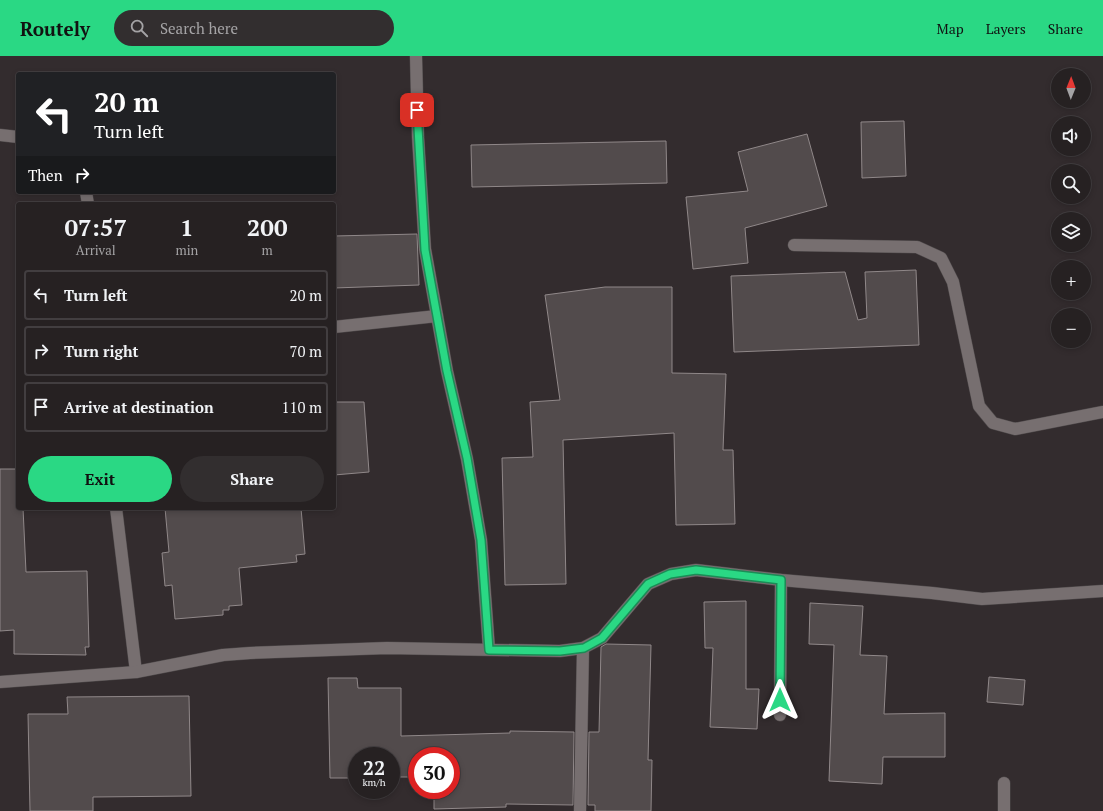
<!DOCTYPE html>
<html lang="en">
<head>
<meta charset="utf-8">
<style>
  body { margin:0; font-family:"PT Serif",serif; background:#322e2f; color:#f1f3f6; height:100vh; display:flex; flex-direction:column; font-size:15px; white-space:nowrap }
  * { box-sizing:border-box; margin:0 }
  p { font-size:13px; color:#a4a3a5 }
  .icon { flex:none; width:22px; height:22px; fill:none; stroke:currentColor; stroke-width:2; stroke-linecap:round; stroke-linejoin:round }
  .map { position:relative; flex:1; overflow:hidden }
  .sheet { position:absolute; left:16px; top:146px; width:320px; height:308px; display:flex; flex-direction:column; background:#262122; border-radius:4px; box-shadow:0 2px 6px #0003,0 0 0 1px #423e40 }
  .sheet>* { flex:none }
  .banner { position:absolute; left:16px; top:16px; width:320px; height:122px; border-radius:4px; box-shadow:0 2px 6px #0003,0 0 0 1px #423e40; background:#202124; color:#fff; overflow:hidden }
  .needle { width:26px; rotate:1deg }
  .tools { position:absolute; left:1051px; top:12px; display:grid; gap:8px }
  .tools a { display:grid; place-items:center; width:40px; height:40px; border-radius:50%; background:#262122; box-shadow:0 2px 6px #0003,0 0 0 1px #423e40; font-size:20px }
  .speed { position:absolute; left:348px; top:691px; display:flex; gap:8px; font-size:20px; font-weight:700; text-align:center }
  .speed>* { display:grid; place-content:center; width:52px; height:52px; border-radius:50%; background:#262122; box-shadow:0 2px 6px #0003,0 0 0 1px #423e40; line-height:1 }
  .speed small { font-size:10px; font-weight:400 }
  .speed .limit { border:6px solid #d22; background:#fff; color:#111 }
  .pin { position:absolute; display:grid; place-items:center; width:34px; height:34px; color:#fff; margin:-17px; border-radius:8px; box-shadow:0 2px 6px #0006 }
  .me { position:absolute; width:44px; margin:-22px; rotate:0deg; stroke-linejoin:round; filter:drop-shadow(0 0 3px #0008) }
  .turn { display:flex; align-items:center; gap:14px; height:84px; padding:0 12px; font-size:18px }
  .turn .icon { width:52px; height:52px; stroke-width:2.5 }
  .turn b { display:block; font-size:28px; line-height:34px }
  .then { display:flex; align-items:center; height:38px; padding:0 12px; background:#0003; gap:8px; font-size:15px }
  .eta { display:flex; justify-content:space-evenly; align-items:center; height:68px; text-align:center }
  .eta b { font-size:24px; font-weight:600; line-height:28px }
  .button { display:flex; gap:8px; margin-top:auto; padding:8px 12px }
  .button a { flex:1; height:46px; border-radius:24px; background:#2ad884; color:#111; font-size:16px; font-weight:600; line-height:46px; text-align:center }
  .button a+a { background:#322e2f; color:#f1f3f6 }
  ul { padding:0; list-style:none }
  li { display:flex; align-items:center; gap:12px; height:50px; margin:0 8px 6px; padding:0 4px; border:2px solid #423e40; border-radius:4px }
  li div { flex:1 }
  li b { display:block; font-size:15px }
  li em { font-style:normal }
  header { display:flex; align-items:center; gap:24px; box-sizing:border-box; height:56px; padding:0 20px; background:#2ad884; color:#111 }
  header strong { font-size:19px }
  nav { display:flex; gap:22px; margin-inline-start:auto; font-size:14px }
  .search { width:280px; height:36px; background:#322e2f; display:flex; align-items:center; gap:10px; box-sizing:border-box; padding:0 14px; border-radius:22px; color:#a4a3a5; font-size:15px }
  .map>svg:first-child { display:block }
</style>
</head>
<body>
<header>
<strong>Routely</strong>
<div class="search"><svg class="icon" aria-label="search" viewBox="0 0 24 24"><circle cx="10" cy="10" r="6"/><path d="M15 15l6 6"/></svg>Search here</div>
<nav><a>Map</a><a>Layers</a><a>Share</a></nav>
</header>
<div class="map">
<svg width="1103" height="755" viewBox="0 0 1103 755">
  <rect width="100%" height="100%" fill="#332c2e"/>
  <!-- building -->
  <g fill="#524b4c" stroke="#908889">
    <path d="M 904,65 L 906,120 L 862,122 L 861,66 Z"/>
    <path d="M 807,78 L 827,150 L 745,172 L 748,207 L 693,213 L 686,141 L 748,135 L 738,96 Z"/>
    <path d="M 666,85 L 667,127 L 472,131 L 471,89 Z"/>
    <path d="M 417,178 L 419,229 L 334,232 L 334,180 Z"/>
    <path d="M 916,214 L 919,289 L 734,296 L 731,220 L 845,216 L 858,264 L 867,262 L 865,216 Z"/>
    <path d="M 605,231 L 672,231 L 672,317 L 726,318 L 723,394 L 733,394 L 735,468 L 676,469 L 674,377 L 563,384 L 566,528 L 505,529 L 502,402 L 533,401 L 530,346 L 560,344 L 545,239 Z"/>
    <path d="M 334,346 L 364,346 L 369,416 L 334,419 Z"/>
    <path d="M 0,413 L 18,413 L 18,452 L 23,452 L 26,516 L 87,515 L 89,591 L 85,591 L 86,599 L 14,598 L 14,574 L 0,575 Z"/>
    <path d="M 165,452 L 301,452 L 305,498 L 296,499 L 297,506 L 239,512 L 242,549 L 229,550 L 229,554 L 223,554 L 223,559 L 175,563 L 172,529 L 165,530 L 162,497 L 169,496 Z"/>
    <path d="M 746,545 L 746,633 L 759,633 L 757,673 L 710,671 L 713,592 L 705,592 L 704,546 Z"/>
    <path d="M 810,547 L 863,550 L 860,599 L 887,600 L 884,658 L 945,657 L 945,701 L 883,701 L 882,728 L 829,725 L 834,589 L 809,588 Z"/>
    <path d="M 606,588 L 651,589 L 648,704 L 652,704 L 651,755 L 595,755 L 595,749 L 588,749 L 589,676 L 599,676 L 601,591 Z"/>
    <path d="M 989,621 L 1025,624 L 1023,649 L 987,646 Z"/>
    <path d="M 328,622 L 357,622 L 358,632 L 401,632 L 401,680 L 510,677 L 510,675 L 574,676 L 573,749 L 506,748 L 506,751 L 434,753 L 434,734 L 451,734 L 451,700 L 417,700 L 417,721 L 391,721 L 391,700 L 357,700 L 357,722 L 330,722 Z"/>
    <path d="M 189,640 L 191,740 L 93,741 L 93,755 L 30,755 L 28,658 L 68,658 L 67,641 Z"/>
  </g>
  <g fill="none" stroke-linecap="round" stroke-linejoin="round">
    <!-- lane casing -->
    <g stroke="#4f4a4b" stroke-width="13">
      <g id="lane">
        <path d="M 794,189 L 917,191 L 941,202 L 953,226 L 979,350 L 993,367 L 1015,373 L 1103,356"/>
        <path d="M 1004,727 L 1004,755"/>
      </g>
    </g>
    <!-- street casing -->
    <g stroke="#4f4a4b" stroke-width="13">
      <g id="street">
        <path d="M 416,0 L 418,81 L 425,193 L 447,315 L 467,403 L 481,484 L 489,593"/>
        <path d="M 0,79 L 18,81"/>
        <path d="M 86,136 L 88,148"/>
        <path d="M 334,271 L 437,260"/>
        <path d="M 116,452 L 136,616"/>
        <path d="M 0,626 L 136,616 L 223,599 L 250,597 L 387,592 L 560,595 L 583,592 L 602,582 L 648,528 L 671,518 L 696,514 L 781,524 L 932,537 L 982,543 L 1103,535"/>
        <path d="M 780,659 L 781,524"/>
        <path d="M 580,755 L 583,592"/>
      </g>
    </g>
    <!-- lane -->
    <use href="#lane" stroke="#776f70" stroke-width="12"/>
    <!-- street -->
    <use href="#street" stroke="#776f70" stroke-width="12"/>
  </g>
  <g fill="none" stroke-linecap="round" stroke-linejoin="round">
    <!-- route casing -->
    <g stroke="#1b8c56" stroke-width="10">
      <path id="route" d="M 417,54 L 425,194 L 447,315 L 467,402 L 481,484 L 489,594 L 560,595 L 584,592 L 602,582 L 648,528 L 670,518 L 696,514 L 781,524 L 780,644"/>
    </g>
    <!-- route -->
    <use href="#route" stroke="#2ad884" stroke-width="7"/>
  </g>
</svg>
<div class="tools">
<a><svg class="needle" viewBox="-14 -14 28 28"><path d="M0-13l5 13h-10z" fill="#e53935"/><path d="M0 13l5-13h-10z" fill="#a4a3a5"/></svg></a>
<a><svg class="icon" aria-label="sound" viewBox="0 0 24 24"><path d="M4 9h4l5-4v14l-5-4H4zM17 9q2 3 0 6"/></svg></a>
<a><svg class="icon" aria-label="search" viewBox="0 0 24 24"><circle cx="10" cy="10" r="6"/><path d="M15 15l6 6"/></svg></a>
<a><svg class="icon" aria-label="layers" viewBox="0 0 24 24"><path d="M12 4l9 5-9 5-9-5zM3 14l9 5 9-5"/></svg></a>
<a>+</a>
<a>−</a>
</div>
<div class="speed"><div>22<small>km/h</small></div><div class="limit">30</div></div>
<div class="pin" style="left:417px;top:54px;background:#d93025"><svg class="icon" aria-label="arrive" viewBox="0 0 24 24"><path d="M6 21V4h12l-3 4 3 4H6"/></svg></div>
<svg class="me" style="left:780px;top:644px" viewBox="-20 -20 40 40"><path d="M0-17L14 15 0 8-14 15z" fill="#2ad884" stroke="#fff" stroke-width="4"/></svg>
<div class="banner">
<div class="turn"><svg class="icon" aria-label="left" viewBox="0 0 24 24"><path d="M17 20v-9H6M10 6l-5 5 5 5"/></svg><div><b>20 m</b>Turn left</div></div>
<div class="then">Then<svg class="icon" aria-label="right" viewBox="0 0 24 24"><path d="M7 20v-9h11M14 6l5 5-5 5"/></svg></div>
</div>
<section class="sheet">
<div class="eta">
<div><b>07:57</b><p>Arrival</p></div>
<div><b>1</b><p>min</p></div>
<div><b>200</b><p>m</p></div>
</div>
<ul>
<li><svg class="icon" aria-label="left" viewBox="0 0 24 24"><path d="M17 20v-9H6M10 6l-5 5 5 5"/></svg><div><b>Turn left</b></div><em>20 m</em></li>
<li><svg class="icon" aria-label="right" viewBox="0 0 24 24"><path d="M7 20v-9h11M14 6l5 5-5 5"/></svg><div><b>Turn right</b></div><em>70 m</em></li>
<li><svg class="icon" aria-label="arrive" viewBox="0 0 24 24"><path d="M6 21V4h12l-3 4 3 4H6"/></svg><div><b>Arrive at destination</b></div><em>110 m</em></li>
</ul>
<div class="button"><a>Exit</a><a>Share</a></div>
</section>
</div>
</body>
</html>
